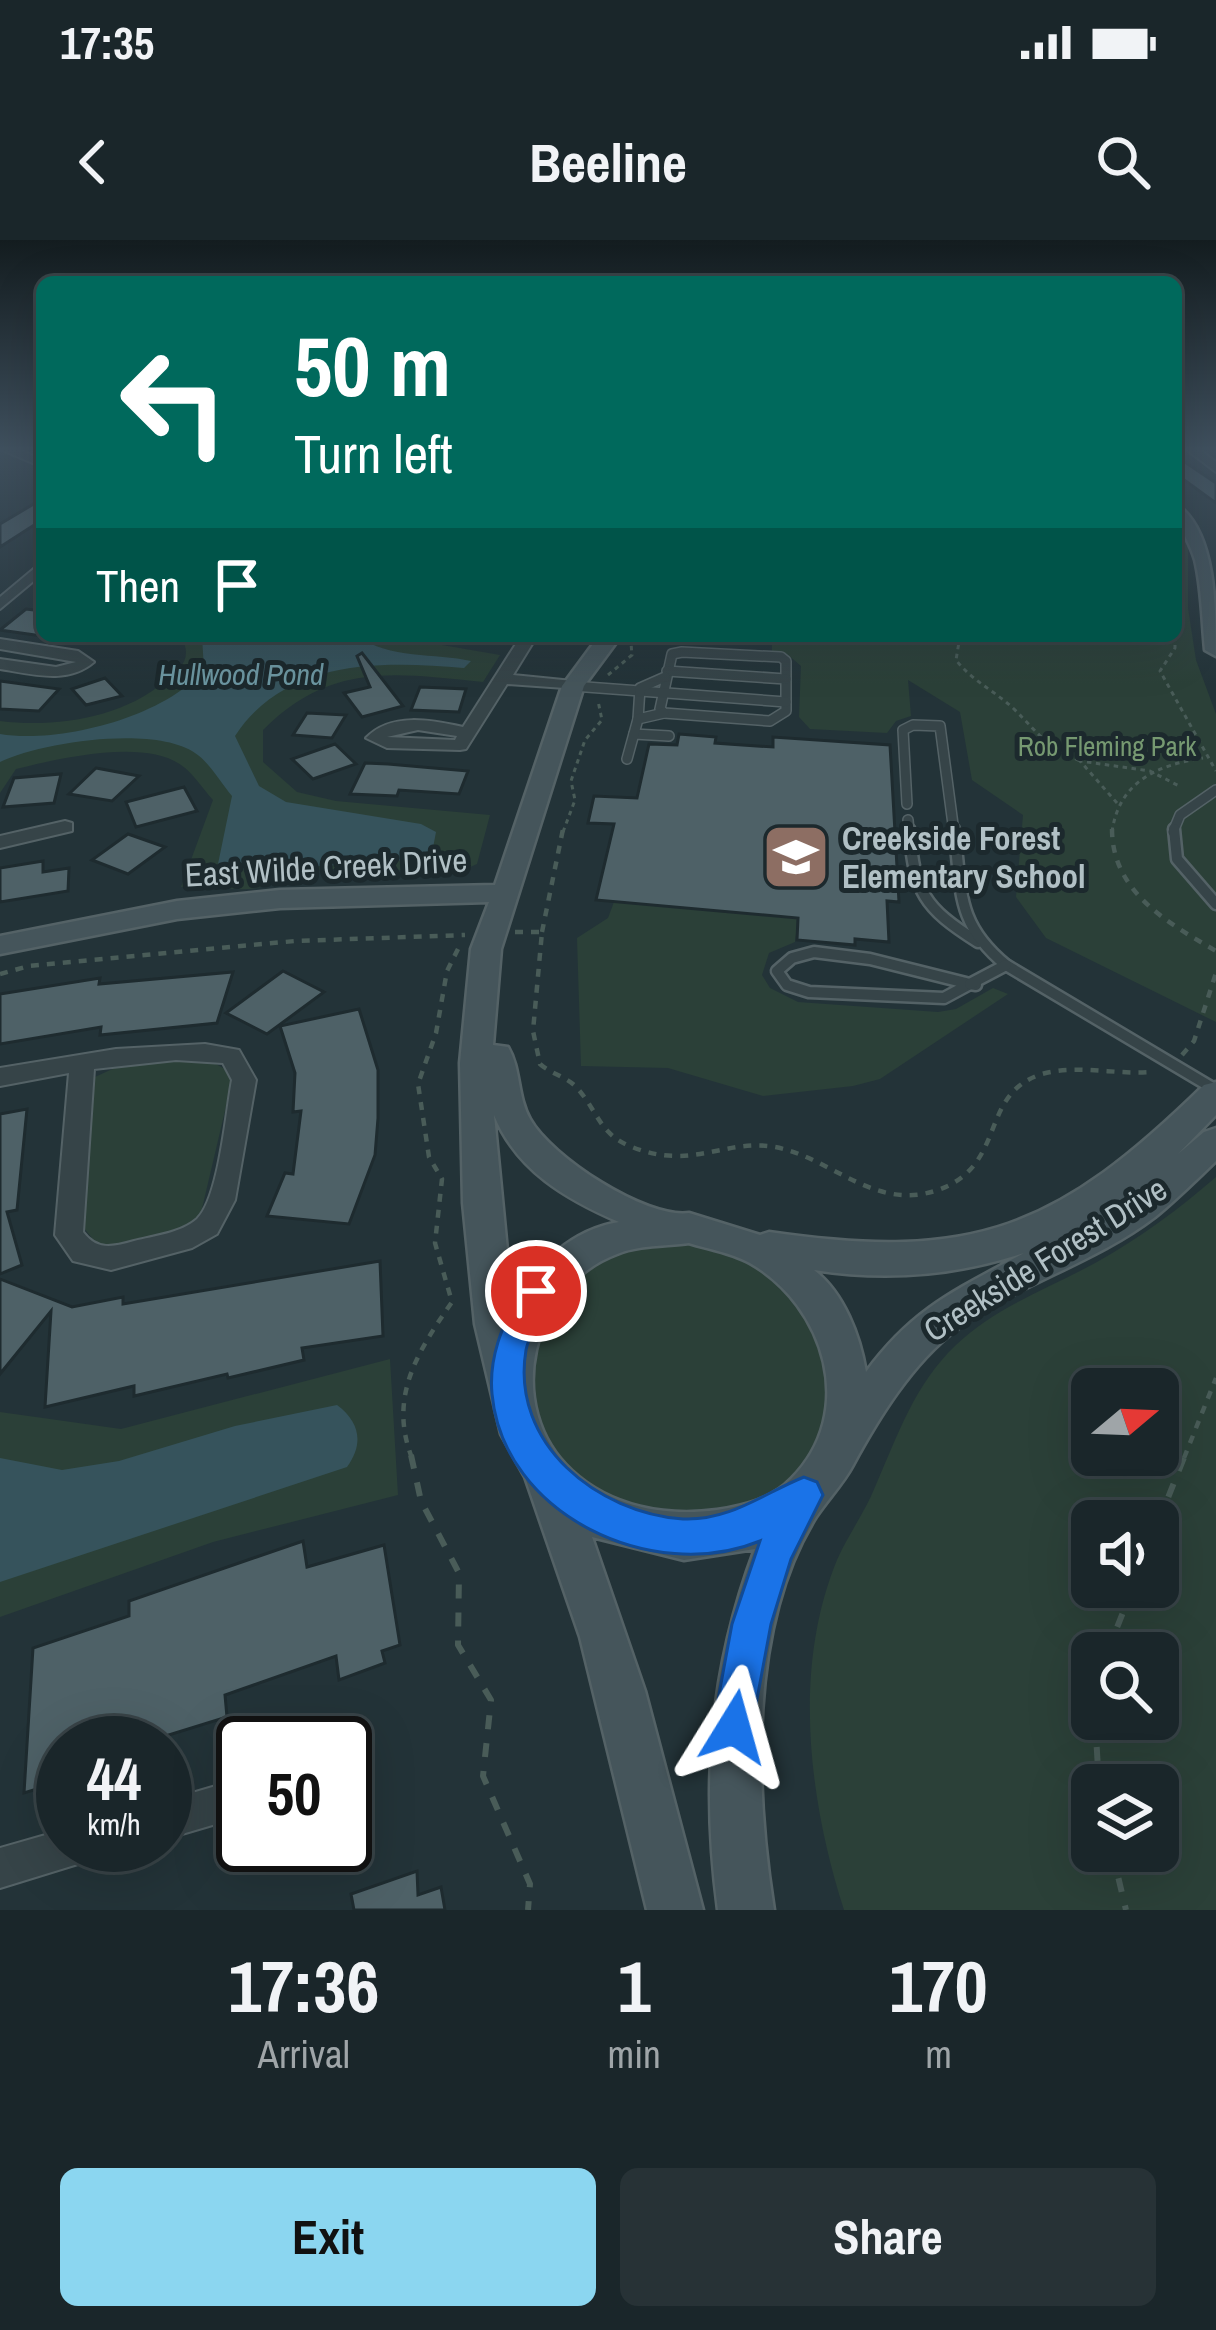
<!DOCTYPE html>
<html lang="en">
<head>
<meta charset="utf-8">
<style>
  body { margin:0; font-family:"Archivo Narrow",sans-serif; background:#273236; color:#f1f3f6; height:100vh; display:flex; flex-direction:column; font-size:45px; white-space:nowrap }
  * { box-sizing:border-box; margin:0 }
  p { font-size:39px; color:#9fa5a8 }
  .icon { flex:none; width:66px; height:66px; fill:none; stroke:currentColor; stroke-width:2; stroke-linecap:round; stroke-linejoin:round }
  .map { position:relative; height:1670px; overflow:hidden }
  .drawer { display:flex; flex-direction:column; background:#1a262a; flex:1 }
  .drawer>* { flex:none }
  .top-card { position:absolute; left:36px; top:36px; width:1146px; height:366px; border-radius:18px; box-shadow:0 12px 48px #0002,0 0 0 3px #384347; background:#00695c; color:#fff; overflow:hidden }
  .needle { width:78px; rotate:71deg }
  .controls { position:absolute; left:1071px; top:1128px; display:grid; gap:24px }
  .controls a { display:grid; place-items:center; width:108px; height:108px; border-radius:18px; background:#1a262a; box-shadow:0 12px 48px #0002,0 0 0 3px #384347; font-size:60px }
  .speed { position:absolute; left:36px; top:1476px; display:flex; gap:24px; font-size:60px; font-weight:700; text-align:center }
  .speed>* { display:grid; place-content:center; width:156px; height:156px; border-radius:50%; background:#1a262a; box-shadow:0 12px 48px #0002,0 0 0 3px #384347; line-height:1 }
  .speed small { font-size:30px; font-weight:400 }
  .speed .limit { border:6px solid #111; border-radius:18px; background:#fff; color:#111 }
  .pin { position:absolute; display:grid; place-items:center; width:102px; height:102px; color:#fff; margin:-51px; border:6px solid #fff; border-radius:50%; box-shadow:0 3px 12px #0007 }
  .me { position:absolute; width:132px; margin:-66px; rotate:8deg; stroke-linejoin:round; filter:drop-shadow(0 0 9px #0008) }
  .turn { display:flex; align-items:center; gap:42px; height:252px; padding:0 60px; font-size:54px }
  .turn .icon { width:156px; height:156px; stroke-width:2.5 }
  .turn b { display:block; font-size:84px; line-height:102px }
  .then { display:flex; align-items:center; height:114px; padding:0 60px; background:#0003; gap:24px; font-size:45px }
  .eta { display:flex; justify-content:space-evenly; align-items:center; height:204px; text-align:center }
  .eta b { font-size:72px; font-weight:800; line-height:84px }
  .button { display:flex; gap:24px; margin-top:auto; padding:24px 60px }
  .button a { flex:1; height:138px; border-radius:18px; background:#8bd6f0; color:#111; font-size:48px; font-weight:800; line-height:138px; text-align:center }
  .button a+a { background:#273236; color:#f1f3f6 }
  .status { display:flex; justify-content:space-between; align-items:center; height:84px; padding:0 60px; background:#1a262a; direction:ltr }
  .status svg { height:33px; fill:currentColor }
  header { display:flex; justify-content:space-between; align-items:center; height:156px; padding:0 60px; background:#1a262a; font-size:54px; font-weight:800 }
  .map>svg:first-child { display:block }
</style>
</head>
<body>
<div class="status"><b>17:35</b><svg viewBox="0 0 49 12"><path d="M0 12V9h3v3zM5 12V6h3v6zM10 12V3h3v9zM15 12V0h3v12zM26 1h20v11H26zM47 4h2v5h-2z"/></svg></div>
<header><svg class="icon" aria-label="back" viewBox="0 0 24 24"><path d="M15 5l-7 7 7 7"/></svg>Beeline<svg class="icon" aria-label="search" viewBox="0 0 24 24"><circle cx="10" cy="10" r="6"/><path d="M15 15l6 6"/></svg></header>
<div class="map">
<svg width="1216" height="1670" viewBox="0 0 1216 1670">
  <rect width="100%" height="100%" fill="#233338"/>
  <!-- green -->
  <g fill="#2b4038" fill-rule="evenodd">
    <path d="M 1176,288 L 1188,306 L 1188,368 L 1196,420 L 1216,474 L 1216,782 L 1046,698 L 1016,657 L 1023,575 L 972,540 L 960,472 L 908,440 L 911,476 L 896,481 L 887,493 L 810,489 L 799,477 L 801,426 L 787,414 L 772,411 L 772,403 L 665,396 L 1176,396 Z"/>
    <path d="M 181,396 L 390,396 L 500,415 L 483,442 C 394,433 331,422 263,490 L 263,522 L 297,552 L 336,561 L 490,575 L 477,624 C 434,644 420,629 376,628 C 337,628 300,630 262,635 L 261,647 C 235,654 208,642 181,647 L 213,560 C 203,549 193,533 181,525 C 144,498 57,519 16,529 L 0,553 L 0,481 C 54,488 122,478 164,442 C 182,427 193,419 181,396 Z"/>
    <path d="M 614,662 L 798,678 L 795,702 L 769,713 L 762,735 L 770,748 L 798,762 L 938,772 L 956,769 L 993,748 L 1008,754 L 880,839 L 853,846 L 763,856 L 668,828 L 581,826 L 577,698 L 608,678 Z"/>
    <path d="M 206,819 L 229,831 L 232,841 L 200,977 L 179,991 L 110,1007 L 96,1003 L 83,987 L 95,837 L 119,826 Z"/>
    <path d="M 1216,937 L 1216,1670 L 844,1670 C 809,1561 792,1429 837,1320 C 848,1295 865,1272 875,1247 C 898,1195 914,1145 956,1105 C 995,1067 1050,1048 1097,1022 C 1140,998 1179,969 1216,937 ZM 1092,1149 L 1158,1149 L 1158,1215 L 1092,1215 ZM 1092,1281 L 1158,1281 L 1158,1347 L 1092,1347 ZM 1092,1413 L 1158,1413 L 1158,1479 L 1092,1479 ZM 1092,1545 L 1158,1545 L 1158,1611 L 1092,1611 Z"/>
    <path d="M 660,997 L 741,1011 L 815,1074 L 835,1129 L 817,1213 L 774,1257 L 677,1283 L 568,1240 L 518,1139 L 571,1029 Z"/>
    <path d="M 390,1119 L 398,1255 L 213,1302 L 0,1377 L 0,1172 L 121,1189 Z"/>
  </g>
  <!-- water -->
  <g fill="#36535c">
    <path d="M 202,396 L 358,396 C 388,419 436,413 471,421 L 464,428 C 383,421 286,418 235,496 L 259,546 L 286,562 L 421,584 L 436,592 L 432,613 L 388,623 L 229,630 L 218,624 L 232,556 C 221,543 209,522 195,513 C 155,485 41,502 0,522 L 0,494 C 59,504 166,477 204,429 Z"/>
    <path d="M 337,1165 C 360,1182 364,1204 347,1227 L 0,1342 L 0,1218 L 62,1230 L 119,1221 L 235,1186 Z"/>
  </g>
  <!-- building -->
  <g fill="#4e6167" stroke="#1e2b2f" stroke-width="3">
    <path d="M 1176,216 L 1216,243 L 1216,263 L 1176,234 Z"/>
    <path d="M 42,259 L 42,280 L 0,307 L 0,284 Z"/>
    <path d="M 26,369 L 42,371 L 42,396 L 0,390 Z"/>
    <path d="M 362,413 L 403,466 L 362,477 L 344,453 L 370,447 L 357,416 Z"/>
    <path d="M 105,438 L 122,456 L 86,465 L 72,449 Z"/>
    <path d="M 0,441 L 59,449 L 39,471 L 0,469 Z"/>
    <path d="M 420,447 L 466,449 L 459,472 L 411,470 Z"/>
    <path d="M 307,473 L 346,475 L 332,498 L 293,495 Z"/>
    <path d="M 679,494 L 716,497 L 715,503 L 773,507 L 773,497 L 890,505 L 899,662 L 887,661 L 889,702 L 855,699 L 855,705 L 797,700 L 798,678 L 596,660 L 614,584 L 588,583 L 594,556 L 637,558 L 649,504 L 677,505 Z"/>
    <path d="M 335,504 L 356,524 L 313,539 L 292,519 Z"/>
    <path d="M 365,523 L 388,524 L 468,531 L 459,554 L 399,550 L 397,556 L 350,554 Z"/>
    <path d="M 96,528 L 139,536 L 112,561 L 69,554 Z"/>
    <path d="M 61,534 L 54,563 L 3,567 L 14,538 Z"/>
    <path d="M 184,547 L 197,571 L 136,587 L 126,562 Z"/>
    <path d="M 128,594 L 165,607 L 128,634 L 92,620 Z"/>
    <path d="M 43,621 L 43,632 L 69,628 L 68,651 L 0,662 L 0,628 Z"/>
    <path d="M 283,731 L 324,752 L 267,794 L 226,773 Z"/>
    <path d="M 233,732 L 217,783 L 100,795 L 101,787 L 0,804 L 0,754 L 100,738 L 99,744 Z"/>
    <path d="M 359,769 L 378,830 L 378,878 L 375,915 L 349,984 L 267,976 L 285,933 L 293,934 L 301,871 L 293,872 L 295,833 L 280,786 Z"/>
    <path d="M 27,869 L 17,970 L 7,972 L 22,1025 L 0,1034 L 0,874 Z"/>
    <path d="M 380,1021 L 383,1096 L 302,1108 L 304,1120 L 228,1138 L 227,1134 L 134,1156 L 134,1146 L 45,1167 L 51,1071 L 0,1134 L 0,1039 L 72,1067 L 123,1057 L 123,1064 Z"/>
    <path d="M 303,1301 L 307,1327 L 384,1305 L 400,1405 L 382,1411 L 385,1423 L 339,1440 L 336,1416 L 225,1455 L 227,1477 L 143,1503 L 63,1503 L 63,1541 L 24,1553 L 33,1408 L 129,1376 L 129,1361 Z"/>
    <path d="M 417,1631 L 418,1655 L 441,1647 L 445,1670 L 354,1670 L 351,1654 Z"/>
  </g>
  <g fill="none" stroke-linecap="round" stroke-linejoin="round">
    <!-- lane-far1 casing -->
    <g stroke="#546266" stroke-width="12">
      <g id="lane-far1">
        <path d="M 682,412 L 781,417 L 786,421 L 786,471 L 770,481 L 664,473 L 660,469 L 672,414 Z"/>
        <path d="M 667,431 L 786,439"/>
        <path d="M 573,446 L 786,462"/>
        <path d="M 638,479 L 640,448 L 665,437"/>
        <path d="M 634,494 L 669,496"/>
        <path d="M 627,519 L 638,479 L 664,473"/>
        <path d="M 907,564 L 903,490 L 913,485 L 940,486 L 954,592"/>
        <path d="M 908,580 L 909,592"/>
        <path d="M 1173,592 L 1180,575 L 1216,550"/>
      </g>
    </g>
    <!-- lane casing -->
    <g stroke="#546266" stroke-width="15">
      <g id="lane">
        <path d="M 909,589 C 915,653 923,667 978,702"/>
        <path d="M 954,589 C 962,650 955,683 1006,725 L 1216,850"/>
        <path d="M 1174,589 L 1177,619 L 1216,664"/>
        <path d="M 814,712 L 870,719 L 970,744 L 944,758 L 809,752 L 787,745 L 777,731 L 792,718 Z"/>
        <path d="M 970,744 L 976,745"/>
        <path d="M 970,744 L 1006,725"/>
      </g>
    </g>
    <!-- street casing -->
    <g stroke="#546266" stroke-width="4">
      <g id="street">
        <path d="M 2,210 L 19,210 L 42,219 L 42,227 Z"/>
        <path d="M 1187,210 L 1200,210 L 1216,222 L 1216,232 Z"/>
        <path d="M 42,322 L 42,334 L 0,369 L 0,357 Z"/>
        <path d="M 521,396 L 537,396 L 513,435 L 573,441 L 579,443 L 579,449 L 507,444 L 466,509 L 460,510 L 387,508 L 366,498 C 391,472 431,480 463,487 ZM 418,490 L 457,496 L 455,500 L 387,497 Z"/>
        <path d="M 0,399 L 78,411 L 94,422 C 67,445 32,434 0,429 L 0,419 L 56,427 L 76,422 L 0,409 Z"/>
        <path d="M 65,581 L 72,583 L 72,591 L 0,608 L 0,596 Z"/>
        <path d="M 205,804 L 239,810 L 256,840 L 235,960 L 217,994 L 192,1008 L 111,1030 L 73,1021 L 55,995 L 69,833 L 0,846 L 0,828 L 116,809 ZM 176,820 L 223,823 L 232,840 C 226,871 219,958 197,979 C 181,993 154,996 134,1001 C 113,1007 97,1011 83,992 L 94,829 Z"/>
        <path d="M 243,1538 L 243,1576 L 165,1599 L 165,1561 Z"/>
        <path d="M 63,1590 L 63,1605 L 100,1605 L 94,1619 L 0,1648 L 0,1608 Z"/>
      </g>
    </g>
    <!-- secondary casing -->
    <g stroke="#546266" stroke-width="5">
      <g id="secondary">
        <path d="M 1176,264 C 1216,290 1216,369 1216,416 L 1205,410 C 1202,380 1202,349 1195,320 C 1189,299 1176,285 1176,264 Z"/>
        <path d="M 599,396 L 621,396 L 584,446 L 501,709 L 493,805 L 508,807 C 521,829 517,856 530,879 C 551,917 646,979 689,973 L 760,995 L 769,992 C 974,1022 1057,989 1204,845 L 1216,842 L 1216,875 L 1178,914 L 1204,892 L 1216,888 L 1216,921 C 1196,940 1176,960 1155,977 C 1095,1023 1017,1044 956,1090 C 912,1123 878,1179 853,1225 C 843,1244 827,1260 816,1277 C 748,1386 755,1549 774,1670 L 718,1670 C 701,1543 710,1429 755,1309 L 684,1320 L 592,1297 L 645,1451 L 703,1670 L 647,1670 L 580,1397 L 525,1237 L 501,1194 L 475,1084 L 463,963 L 460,823 L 471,709 L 489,662 L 280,668 L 177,679 L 0,714 L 0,696 L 177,661 L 280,650 L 495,645 L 562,446 ZM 494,875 C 517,931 566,959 619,982 C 570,990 538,1025 512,1062 ZM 689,1003 C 708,1009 732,1013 750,1023 C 825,1066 858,1172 791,1239 C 772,1259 743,1266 717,1270 C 666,1277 611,1267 572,1231 C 502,1167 531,1046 617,1014 C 638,1005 667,1006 689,1003 ZM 1024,1013 C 956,1050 913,1068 866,1132 C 860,1096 844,1053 814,1030 C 885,1041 955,1036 1024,1013 Z"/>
      </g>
    </g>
    <!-- path-far2 -->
    <g stroke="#495c58" stroke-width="3" stroke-dasharray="4.5 4.5" stroke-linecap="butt">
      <path d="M 1176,314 L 1183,336 L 1176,346"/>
      <path d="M 960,396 L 956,420 C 972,441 995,451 1014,469 C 1043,498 1041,502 1080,521"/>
      <path d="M 1175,396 L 1175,408 L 1160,431 L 1216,531"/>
      <path d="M 608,435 L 632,415 L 631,403"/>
      <path d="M 1117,563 L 1080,521 L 1150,531 L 1179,546"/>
      <path d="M 563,592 L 575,560 L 571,541 L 585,500 L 602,480 L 598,461"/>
      <path d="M 1112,592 C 1119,541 1158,525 1203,518"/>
    </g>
    <!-- path-far1 -->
    <g stroke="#495c58" stroke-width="4.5" stroke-dasharray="8 8" stroke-linecap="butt">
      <path d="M 1112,589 C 1112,652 1168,683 1216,711"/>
      <path d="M 515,692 L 542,692 L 533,791 L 540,824 C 551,834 568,837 578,849 C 598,872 600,895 632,907 C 692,931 726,898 775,907 C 833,918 874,972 938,950 C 1008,925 978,854 1042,834 C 1077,824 1115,835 1151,832"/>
      <path d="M 542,692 L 563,589"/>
      <path d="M 0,734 L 29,726 L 295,701 L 465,695"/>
      <path d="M 1182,815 L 1194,801 L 1216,733"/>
      <path d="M 412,1218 C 388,1157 418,1111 452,1062 L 435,1003 L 442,939 L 429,917 L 418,844 L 436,793 L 447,731 L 460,705"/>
      <path d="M 1184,1218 L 1216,1138"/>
    </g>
    <!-- path -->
    <g stroke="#495c58" stroke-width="6" stroke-dasharray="14 14" stroke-linecap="butt">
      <path d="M 411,1215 L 421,1261 L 459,1333 L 458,1405 L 491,1460 L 483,1536 L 530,1644 L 528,1670"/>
      <path d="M 1158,1283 L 1185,1215"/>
      <path d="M 1107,1413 L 1133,1347"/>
      <path d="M 1095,1479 L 1099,1545"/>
      <path d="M 1112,1611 L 1126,1670"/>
    </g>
    <!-- lane-far1 -->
    <use href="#lane-far1" stroke="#364448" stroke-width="9"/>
    <!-- lane -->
    <use href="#lane" stroke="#364448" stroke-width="10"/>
    <!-- street -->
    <use href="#street" fill="#364448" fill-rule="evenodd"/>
    <!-- secondary -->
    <use href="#secondary" fill="#45555b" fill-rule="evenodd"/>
  </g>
  <!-- sky -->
  <linearGradient id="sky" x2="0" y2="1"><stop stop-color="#131c1f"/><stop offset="0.47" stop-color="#3f505e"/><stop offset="1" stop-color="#3f505e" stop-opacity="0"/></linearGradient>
  <rect width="1216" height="444" fill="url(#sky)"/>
  <!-- route -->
  <path fill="#1a73e8" stroke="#114b97" stroke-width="3" d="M 536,1037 L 547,1041 L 552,1051 C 544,1069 530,1091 526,1110 C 510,1204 598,1273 683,1279 C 730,1281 764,1253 804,1237 L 817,1242 L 823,1255 L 791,1319 L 771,1384 L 749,1502 L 734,1508 L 719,1502 L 713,1487 L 732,1384 L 760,1301 C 653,1345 503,1275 492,1154 C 488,1112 507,1078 524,1041 Z"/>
  <!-- icons -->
  <defs>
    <g id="school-square" transform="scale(3.45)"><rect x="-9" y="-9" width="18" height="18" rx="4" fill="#8d6e63" stroke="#1c292d"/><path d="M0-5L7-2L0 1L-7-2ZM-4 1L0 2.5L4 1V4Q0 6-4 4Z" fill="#fff"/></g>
  </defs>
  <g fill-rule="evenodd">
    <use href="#school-square" x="796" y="617"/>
  </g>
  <g text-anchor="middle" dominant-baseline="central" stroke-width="10" stroke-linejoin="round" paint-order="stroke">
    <!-- far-park labels -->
    <g font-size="27" fill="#769971" stroke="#1c292d">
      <text x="1107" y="506">Rob Fleming Park</text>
    </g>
    <!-- far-water labels -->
    <g font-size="30" font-style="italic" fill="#6c96a1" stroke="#1c292d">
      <text x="241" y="434">Hullwood Pond</text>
    </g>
    <!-- poi labels -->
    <g font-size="33" font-weight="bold" fill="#b1c0c5" stroke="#1c292d" text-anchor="start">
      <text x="842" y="598">Creekside Forest<tspan x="842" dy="38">Elementary School</tspan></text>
    </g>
    <!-- street labels -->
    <g font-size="33" fill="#b1c0c5" stroke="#1c292d">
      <text transform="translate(326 627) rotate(-3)">East Wilde Creek Drive</text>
      <text transform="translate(1045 1019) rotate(-32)">Creekside Forest Drive</text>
    </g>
  </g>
</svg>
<div class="controls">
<a><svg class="needle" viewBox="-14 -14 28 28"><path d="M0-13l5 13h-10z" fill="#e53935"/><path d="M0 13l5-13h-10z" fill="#9fa5a8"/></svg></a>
<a><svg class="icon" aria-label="sound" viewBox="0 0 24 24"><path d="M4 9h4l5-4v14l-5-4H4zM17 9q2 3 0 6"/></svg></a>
<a><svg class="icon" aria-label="search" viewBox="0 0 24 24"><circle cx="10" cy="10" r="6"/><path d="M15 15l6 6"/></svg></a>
<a><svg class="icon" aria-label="layers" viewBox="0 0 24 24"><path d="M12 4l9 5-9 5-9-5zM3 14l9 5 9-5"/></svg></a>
</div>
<div class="speed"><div>44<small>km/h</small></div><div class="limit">50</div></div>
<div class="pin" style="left:536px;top:1051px;background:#d93025"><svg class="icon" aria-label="arrive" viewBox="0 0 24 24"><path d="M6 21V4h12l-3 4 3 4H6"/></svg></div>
<svg class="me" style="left:734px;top:1487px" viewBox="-20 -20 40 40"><path d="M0-17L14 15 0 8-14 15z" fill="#1a73e8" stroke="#fff" stroke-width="4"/></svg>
<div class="top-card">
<div class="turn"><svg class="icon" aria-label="left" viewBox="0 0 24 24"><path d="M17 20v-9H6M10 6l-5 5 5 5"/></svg><div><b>50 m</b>Turn left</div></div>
<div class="then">Then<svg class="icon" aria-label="arrive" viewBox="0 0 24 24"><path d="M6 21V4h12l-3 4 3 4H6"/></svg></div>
</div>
</div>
<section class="drawer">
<div class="eta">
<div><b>17:36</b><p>Arrival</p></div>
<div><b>1</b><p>min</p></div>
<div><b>170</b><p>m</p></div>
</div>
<div class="button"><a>Exit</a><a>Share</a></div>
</section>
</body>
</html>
